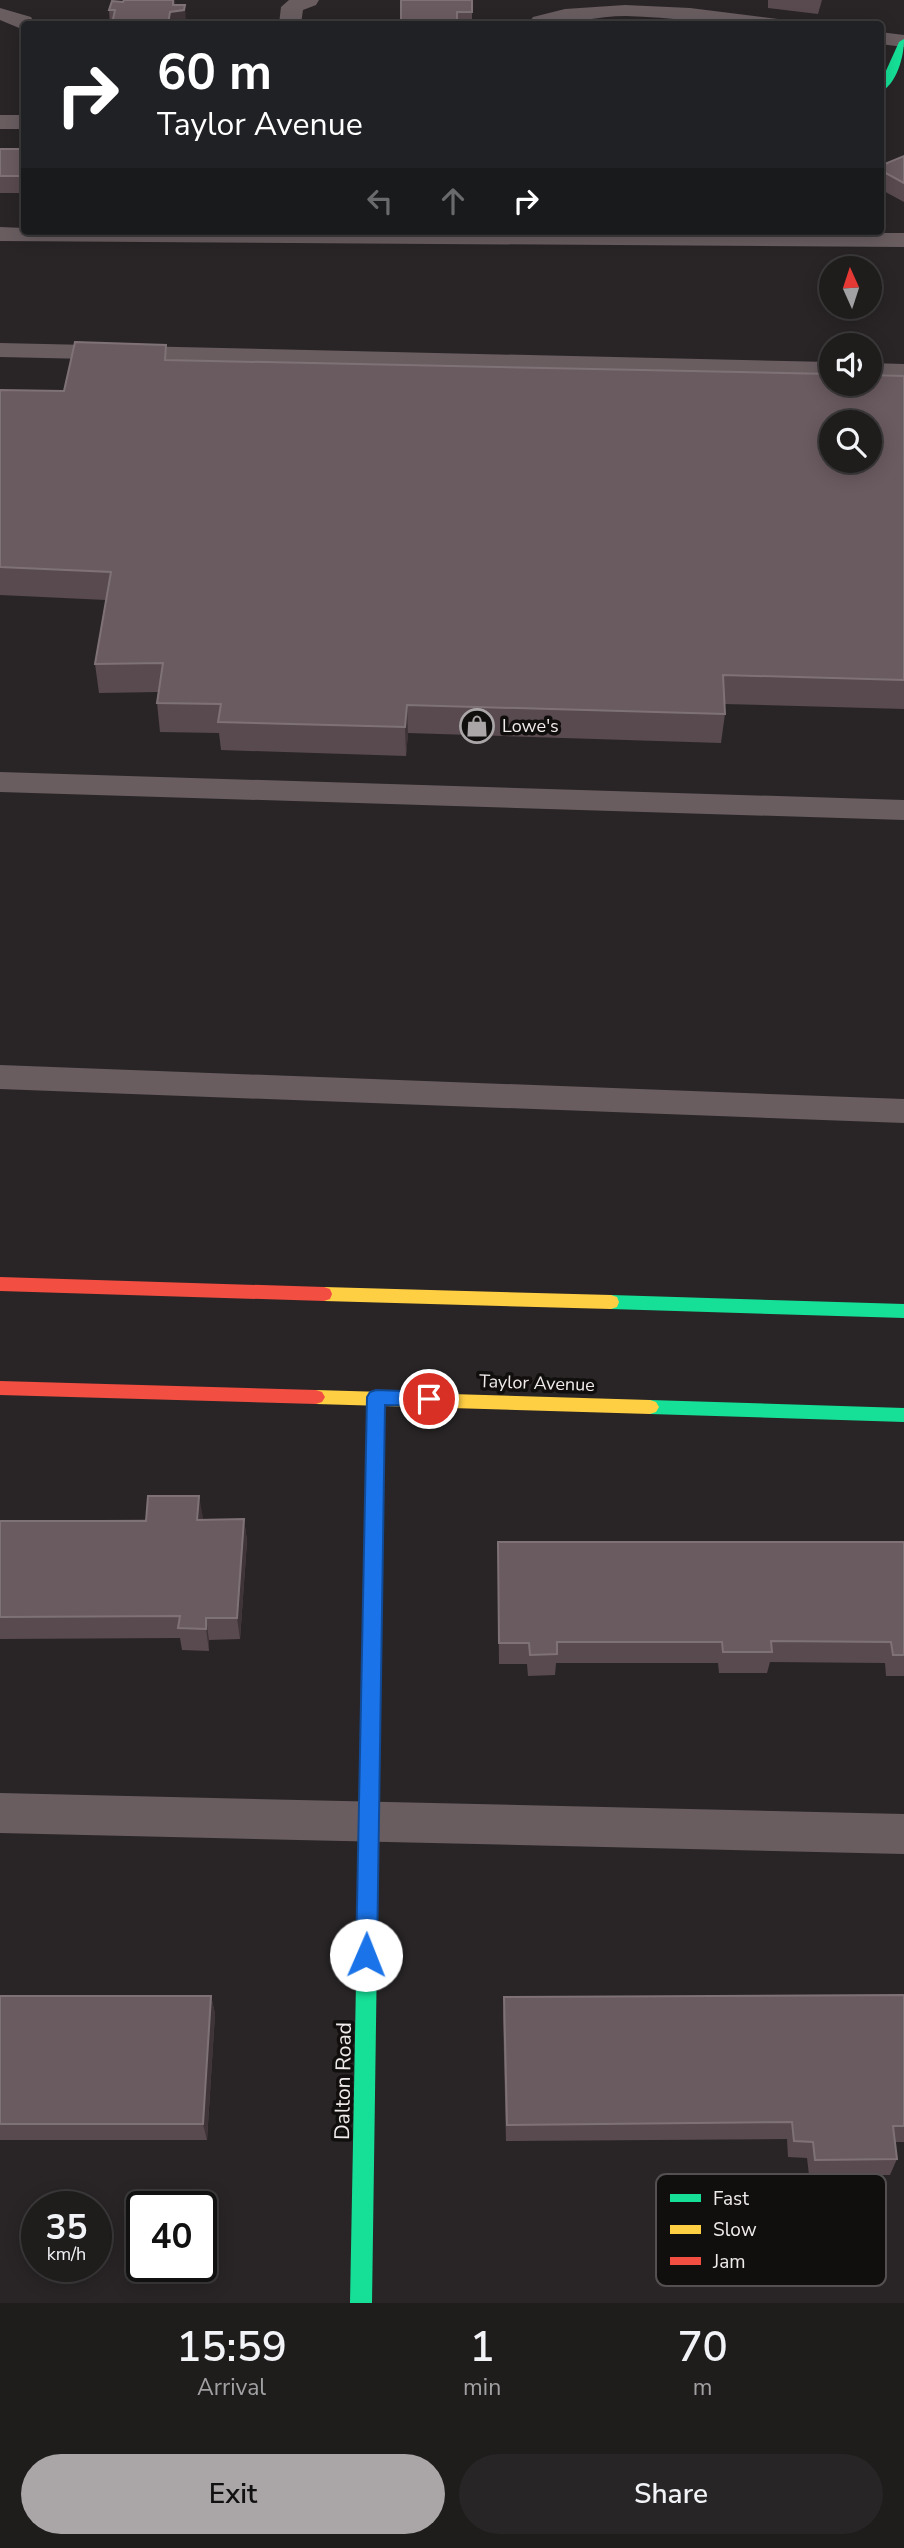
<!DOCTYPE html>
<html lang="en">
<head>
<meta charset="utf-8">
<style>
  body { margin:0; font-family:"Nunito Sans",sans-serif; background:#272525; color:#f1f3f6; height:100vh; display:flex; flex-direction:column; font-size:26px; white-space:nowrap }
  * { box-sizing:border-box; margin:0 }
  p { font-size:23px; color:#a1a1a3 }
  .icon { flex:none; width:38px; height:38px; fill:none; stroke:currentColor; stroke-width:2; stroke-linecap:round; stroke-linejoin:round }
  .map { position:relative; height:2303px; overflow:hidden }
  .side { display:flex; flex-direction:column; background:#1f1c1c; flex:1 }
  .side>* { flex:none }
  .banner { position:absolute; left:21px; top:21px; width:863px; height:214px; border-radius:7px; box-shadow:0 4px 18px #0003,0 0 0 2px #3c3a3b; background:#202124; color:#fff; overflow:hidden }
  .needle { width:46px; rotate:357deg }
  .tools { position:absolute; left:819px; top:256px; display:grid; gap:14px }
  .tools a { display:grid; place-items:center; width:63px; height:63px; border-radius:50%; background:#1f1c1c; box-shadow:0 4px 18px #0003,0 0 0 2px #3c3a3b; font-size:35px }
  .speed { position:absolute; left:21px; top:2191px; display:flex; gap:14px; font-size:35px; font-weight:700; text-align:center }
  .speed>* { display:grid; place-content:center; width:91px; height:91px; border-radius:50%; background:#1f1c1c; box-shadow:0 4px 18px #0003,0 0 0 2px #3c3a3b; line-height:1 }
  .speed small { font-size:18px; font-weight:400 }
  .speed .limit { border:4px solid #111; border-radius:10px; background:#fff; color:#111 }
  .pin { position:absolute; display:grid; place-items:center; width:60px; height:60px; color:#fff; margin:-30px; border:4px solid #fff; border-radius:50%; box-shadow:0 2px 7px #0007 }
  .me { position:absolute; width:77px; margin:-38px; rotate:1deg; stroke-linejoin:round; filter:drop-shadow(0 0 5px #0008) }
  .turn { display:flex; align-items:center; gap:24px; height:147px; padding:0 21px; font-size:32px }
  .turn .icon { width:91px; height:91px; stroke-width:2.5 }
  .turn b { display:block; font-size:49px; line-height:60px }
  .lanes { display:flex; align-items:center; height:66px; padding:0 21px; background:#0003; justify-content:center; gap:35px; direction:ltr }
  .lanes .off { opacity:.35 }
  .eta { display:flex; justify-content:space-evenly; align-items:center; height:119px; text-align:center }
  .eta b { font-size:42px; font-weight:600; line-height:49px }
  .cta { display:flex; gap:14px; margin-top:auto; padding:14px 21px }
  .cta a { flex:1; height:80px; border-radius:42px; background:#aaa6a7; color:#111; font-size:28px; font-weight:600; line-height:80px; text-align:center }
  .cta a+a { background:#272525; color:#f1f3f6 }
  .map>svg:first-child { display:block }
</style>
</head>
<body>
<div class="map">
<svg width="904" height="2303" viewBox="0 0 904 2303">
  <rect width="100%" height="100%" fill="#292526"/>
  <g fill="none" stroke-linecap="round" stroke-linejoin="round">
    <!-- lane -->
    <g fill="#695d60" fill-rule="evenodd">
      <path d="M 625,5 L 690,8 L 786,20 L 789,24 C 735,29 680,17 626,16 C 594,16 558,27 528,24 L 533,17 L 565,9 Z"/>
      <path d="M 0,8 L 31,17 L 35,24 L 24,24 L 24,30 L 0,20 Z"/>
      <path d="M 880,32 L 904,35 L 904,47 L 880,44 Z"/>
      <path d="M 0,227 L 24,228 L 24,231 L 904,233 L 904,247 L 0,241 Z"/>
      <path d="M 0,343 L 831,362 L 831,376 L 0,357 Z"/>
      <path d="M 870,363 L 904,364 L 904,378 L 870,377 Z"/>
      <path d="M 0,772 L 904,800 L 904,820 L 0,792 Z"/>
      <path d="M 0,1065 L 904,1099 L 904,1123 L 0,1089 Z"/>
      <path d="M 0,1793 L 904,1814 L 904,1854 L 0,1833 Z"/>
    </g>
    <!-- street -->
    <g fill="#695d60" fill-rule="evenodd">
      <path d="M 289,0 L 319,0 L 316,5 L 303,10 L 301,24 L 279,24 L 281,7 Z"/>
      <rect x="0" y="115" width="24" height="14"/>
    </g>
    <!-- fast -->
    <g fill="#16e098" fill-rule="evenodd">
      <path d="M 904,39 C 904,57 897,83 880,93 L 880,84 L 899,42 Z"/>
      <path d="M 611,1295 L 904,1304 L 904,1318 L 611,1309 L 605,1307 L 603,1302 L 605,1297 Z"/>
      <path d="M 376,1390 L 382,1392 L 385,1397 L 372,2303 L 350,2303 L 367,1397 L 370,1392 Z"/>
      <path d="M 650,1400 L 904,1408 L 904,1422 L 650,1414 L 644,1412 L 641,1407 L 644,1402 Z"/>
    </g>
    <!-- slow -->
    <g fill="#ffcf43" fill-rule="evenodd">
      <path d="M 324,1287 L 611,1295 L 617,1297 L 619,1302 L 617,1307 L 611,1309 L 324,1301 L 318,1299 L 316,1294 L 318,1289 Z"/>
      <path d="M 316,1390 L 650,1400 L 656,1402 L 659,1407 L 656,1412 L 650,1414 L 316,1404 L 310,1402 L 307,1397 L 310,1392 Z"/>
    </g>
    <!-- jam -->
    <g fill="#f24e42" fill-rule="evenodd">
      <path d="M 0,1277 L 324,1287 L 330,1289 L 332,1294 L 330,1299 L 324,1301 L 0,1291 Z"/>
      <path d="M 0,1381 L 316,1390 L 322,1392 L 325,1397 L 322,1402 L 316,1404 L 0,1395 Z"/>
    </g>
  </g>
  <!-- wall -->
  <g fill="#594a4f">
    <path d="M 472,0 L 472,24 L 388,24 L 401,20 Z"/>
    <path d="M 768,0 L 822,0 L 818,14 L 768,8 Z"/>
    <path d="M 176,5 L 186,22 L 186,24 L 110,24 L 109,10 Z"/>
    <rect x="0" y="149" width="24" height="44"/>
    <path d="M 904,156 L 904,202 L 880,189 L 880,166 Z"/>
    <path d="M 167,360 L 904,376 L 904,709 L 724,704 L 725,714 L 721,743 L 408,733 L 406,756 L 221,750 L 219,733 L 160,732 L 157,703 L 158,692 L 99,693 L 95,664 L 106,600 L 0,595 L 0,390 L 64,391 Z"/>
    <path d="M 203,1519 L 244,1519 L 247,1541 L 240,1639 L 209,1640 L 209,1651 L 182,1650 L 180,1638 L 0,1639 L 0,1521 Z"/>
    <path d="M 498,1542 L 904,1542 L 904,1676 L 886,1676 L 885,1663 L 770,1662 L 767,1673 L 719,1673 L 718,1663 L 556,1663 L 555,1675 L 528,1676 L 527,1664 L 499,1664 Z"/>
    <path d="M 904,1995 L 904,2142 L 895,2142 L 897,2159 L 890,2175 L 809,2175 L 807,2158 L 788,2157 L 787,2139 L 506,2141 L 503,2015 L 504,1997 Z"/>
    <path d="M 0,1996 L 211,1996 L 215,2014 L 207,2140 L 0,2140 Z"/>
  </g>
  <!-- shaded-wall -->
  <g fill="#3f3437">
    <path d="M 173,0 L 175,0 L 176,11 L 185,5 L 186,24 L 168,24 Z"/>
    <path d="M 407,705 L 408,733 L 406,756 L 405,727 Z"/>
    <path d="M 199,1496 L 203,1518 L 200,1542 L 197,1520 Z"/>
    <path d="M 244,1519 L 247,1541 L 240,1639 L 237,1618 Z"/>
    <path d="M 206,1618 L 209,1640 L 209,1651 L 206,1629 Z"/>
    <path d="M 211,1996 L 215,2014 L 207,2140 L 203,2124 Z"/>
  </g>
  <!-- building -->
  <g fill="#6a5b60" stroke="#7f7276" stroke-width="2" fill-rule="evenodd">
    <path d="M 124,0 L 173,0 L 173,5 L 185,5 L 184,10 L 170,12 L 168,24 L 112,24 L 115,10 L 109,10 L 112,1 L 123,2 Z"/>
    <path d="M 401,0 L 472,0 L 472,12 L 457,12 L 457,24 L 388,24 L 388,20 L 401,20 Z"/>
    <path d="M 0,149 L 24,149 L 24,170 L 23,176 L 0,176 Z"/>
    <path d="M 904,156 L 904,183 L 880,170 L 880,166 Z"/>
    <path d="M 75,342 L 166,345 L 165,360 L 831,374 L 831,383 L 870,383 L 870,375 L 904,376 L 904,680 L 723,675 L 725,714 L 407,705 L 405,727 L 218,722 L 221,704 L 157,703 L 163,663 L 95,664 L 111,572 L 0,567 L 0,390 L 64,391 ZM 831,422 L 870,422 L 870,460 L 831,460 Z"/>
    <path d="M 148,1496 L 199,1496 L 197,1520 L 244,1519 L 237,1618 L 206,1618 L 206,1629 L 178,1628 L 180,1616 L 0,1617 L 0,1521 L 146,1521 Z"/>
    <path d="M 498,1542 L 904,1542 L 904,1655 L 893,1655 L 891,1642 L 771,1641 L 772,1652 L 723,1652 L 722,1642 L 557,1642 L 557,1654 L 530,1655 L 529,1643 L 499,1643 Z"/>
    <path d="M 904,1995 L 904,2126 L 893,2126 L 897,2159 L 815,2160 L 813,2142 L 794,2141 L 792,2122 L 507,2125 L 504,1997 Z"/>
    <path d="M 0,1996 L 211,1996 L 203,2124 L 0,2124 Z"/>
  </g>
  <!-- route -->
  <path fill="#1a73e8" stroke="#114b97" stroke-width="2" d="M 376,1390 L 429,1392 L 435,1394 L 437,1399 L 435,1404 L 429,1406 L 385,1405 L 377,1955 L 374,1962 L 366,1965 L 359,1962 L 356,1955 L 367,1397 L 370,1392 Z"/>
  <!-- icons -->
  <defs>
    <g id="shop-ring" transform="scale(1.75)"><circle r="9.5" fill="#110e0e" stroke="#aaa6a7" stroke-width="1.5"/><path d="M-5-2.5h2.3a2.7 3.5 0 0 1 5.4 0H5L5.5 6h-11ZM-1.5-2.5h3a1.5 2.3 0 0 0-3 0Z" fill="#aaa6a7"/></g>
  </defs>
  <g fill-rule="evenodd">
    <use href="#shop-ring" x="477" y="726"/>
  </g>
  <g text-anchor="middle" dominant-baseline="central" stroke-width="7" stroke-linejoin="round" paint-order="stroke">
    <!-- poi labels -->
    <g font-size="18" fill="#f0ebec" stroke="#110e0e" text-anchor="start">
      <text x="502" y="726">Lowe's</text>
    </g>
    <!-- street labels -->
    <g font-size="18" fill="#f0ebec" stroke="#110e0e">
      <text transform="translate(537 1383) rotate(2)">Taylor Avenue</text>
    </g>
    <!-- near-street labels -->
    <g font-size="21" fill="#f0ebec" stroke="#110e0e">
      <text transform="translate(343 2081) rotate(-89)">Dalton Road</text>
    </g>
  </g>
  <!-- legend -->
  <rect x="656" y="2174" width="230" height="112" rx="10" fill="#110e0e" stroke="#545051" stroke-width="2"/>
  <rect x="670" y="2194" width="31" height="8" fill="#16e098"/>
  <rect x="670" y="2225" width="31" height="9" fill="#ffcf43"/>
  <rect x="670" y="2257" width="31" height="8" fill="#f24e42"/>
  <g font-size="19" fill="#f0ebec">
    <text x="713" y="2205">Fast</text>
    <text x="713" y="2236">Slow</text>
    <text x="713" y="2268">Jam</text>
  </g>
</svg>
<div class="tools">
<a><svg class="needle" viewBox="-14 -14 28 28"><path d="M0-13l5 13h-10z" fill="#e53935"/><path d="M0 13l5-13h-10z" fill="#a1a1a3"/></svg></a>
<a><svg class="icon" aria-label="sound" viewBox="0 0 24 24"><path d="M4 9h4l5-4v14l-5-4H4zM17 9q2 3 0 6"/></svg></a>
<a><svg class="icon" aria-label="search" viewBox="0 0 24 24"><circle cx="10" cy="10" r="6"/><path d="M15 15l6 6"/></svg></a>
</div>
<div class="speed"><div>35<small>km/h</small></div><div class="limit">40</div></div>
<div class="pin" style="left:429px;top:1399px;background:#d93025"><svg class="icon" aria-label="arrive" viewBox="0 0 24 24"><path d="M6 21V4h12l-3 4 3 4H6"/></svg></div>
<svg class="me" style="left:366px;top:1955px" viewBox="-20 -20 40 40"><circle r="19" fill="#fff"/><path d="M0-13L10 11 0 6-10 11z" fill="#1a73e8"/></svg>
<div class="banner">
<div class="turn"><svg class="icon" aria-label="right" viewBox="0 0 24 24"><path d="M7 20v-9h11M14 6l5 5-5 5"/></svg><div><b>60 m</b>Taylor Avenue</div></div>
<div class="lanes"><svg class="icon off" aria-label="left" viewBox="0 0 24 24"><path d="M17 20v-9H6M10 6l-5 5 5 5"/></svg><svg class="icon off" aria-label="ahead" viewBox="0 0 24 24"><path d="M12 20V5M6 11l6-6 6 6"/></svg><svg class="icon" aria-label="right" viewBox="0 0 24 24"><path d="M7 20v-9h11M14 6l5 5-5 5"/></svg></div>
</div>
</div>
<section class="side">
<div class="eta">
<div><b>15:59</b><p>Arrival</p></div>
<div><b>1</b><p>min</p></div>
<div><b>70</b><p>m</p></div>
</div>
<div class="cta"><a>Exit</a><a>Share</a></div>
</section>
</body>
</html>
